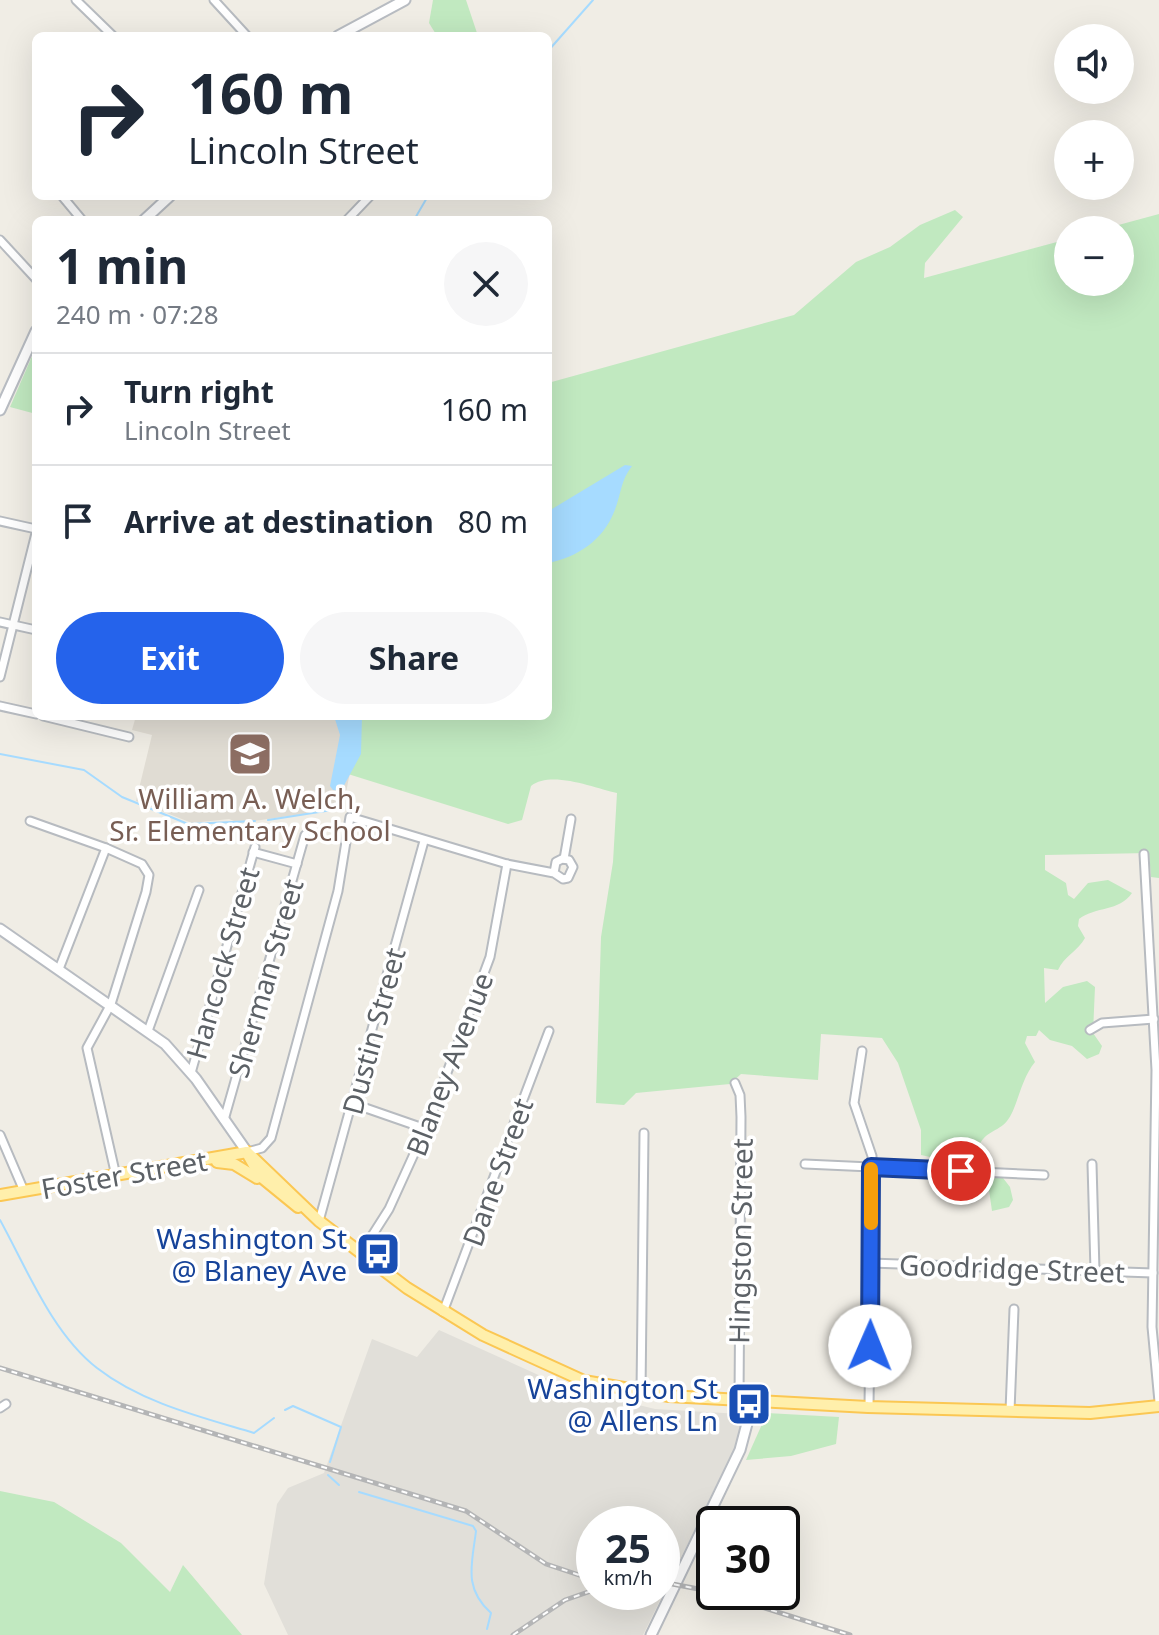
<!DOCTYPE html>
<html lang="en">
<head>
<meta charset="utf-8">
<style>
  body { margin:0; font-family:"Noto Sans",sans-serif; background:#f6f6f7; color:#1f2937; height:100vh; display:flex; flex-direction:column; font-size:30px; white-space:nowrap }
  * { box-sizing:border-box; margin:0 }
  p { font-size:26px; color:#747a83 }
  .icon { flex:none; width:44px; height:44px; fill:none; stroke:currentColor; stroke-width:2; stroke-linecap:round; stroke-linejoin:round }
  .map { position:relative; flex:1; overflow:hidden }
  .side { position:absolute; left:32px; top:216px; width:520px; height:504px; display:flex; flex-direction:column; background:#fff; border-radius:12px; box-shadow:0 8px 32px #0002 }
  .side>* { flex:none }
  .banner { position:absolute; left:32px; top:32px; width:520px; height:168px; border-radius:12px; box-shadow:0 8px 32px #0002; background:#fff; color:#1f2937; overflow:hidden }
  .tools { position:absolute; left:1054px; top:24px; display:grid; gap:16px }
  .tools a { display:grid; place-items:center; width:80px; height:80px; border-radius:50%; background:#fff; box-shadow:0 8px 32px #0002; font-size:40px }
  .speed { position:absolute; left:576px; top:1506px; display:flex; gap:16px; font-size:40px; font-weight:700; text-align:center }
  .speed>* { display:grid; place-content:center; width:104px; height:104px; border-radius:50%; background:#fff; box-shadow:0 8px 32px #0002; line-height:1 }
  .speed small { font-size:20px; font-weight:400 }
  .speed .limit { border:4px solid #111; border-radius:12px; background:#fff; color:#111 }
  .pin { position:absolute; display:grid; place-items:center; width:68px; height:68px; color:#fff; margin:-34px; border:4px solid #fff; border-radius:50%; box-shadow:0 2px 8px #0007 }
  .me { position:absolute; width:88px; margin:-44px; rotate:1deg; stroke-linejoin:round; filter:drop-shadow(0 0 6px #0008) }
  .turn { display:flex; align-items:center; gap:28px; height:168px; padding:0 24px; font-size:36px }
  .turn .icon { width:104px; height:104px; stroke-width:2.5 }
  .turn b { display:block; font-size:56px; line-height:68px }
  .round { display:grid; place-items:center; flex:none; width:84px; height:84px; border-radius:42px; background:#f6f6f7 }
  .headline { display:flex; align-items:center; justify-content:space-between; height:136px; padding:0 24px }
  h1 { font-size:48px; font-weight:700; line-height:60px }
  .button { display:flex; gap:16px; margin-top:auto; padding:16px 24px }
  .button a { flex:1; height:92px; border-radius:48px; background:#2563eb; color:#fff; font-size:32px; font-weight:700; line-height:92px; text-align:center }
  .button a+a { background:#f6f6f7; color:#1f2937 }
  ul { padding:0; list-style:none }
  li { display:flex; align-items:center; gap:24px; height:112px; padding:0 24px; border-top:2px solid #e0e1e3 }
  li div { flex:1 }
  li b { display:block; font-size:30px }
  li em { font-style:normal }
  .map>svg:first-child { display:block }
</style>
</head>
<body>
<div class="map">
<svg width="1159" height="1635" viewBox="0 0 1159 1635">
  <rect width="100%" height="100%" fill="#f0ede5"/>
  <!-- industrial -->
  <path fill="#e1dfd9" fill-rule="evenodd" d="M 439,1330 L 565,1387 L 655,1409 L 741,1414 L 743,1431 L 643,1635 L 288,1635 L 264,1584 L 277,1504 L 288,1488 L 324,1473 L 372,1339 L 417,1357 ZM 594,1524 L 662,1524 L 662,1592 L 594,1592 Z"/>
  <!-- education -->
  <path fill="#e0dcd3" d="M 136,716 L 361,716 L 345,798 L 331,810 L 239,823 L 229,819 L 192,823 L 136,801 L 152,735 L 132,730 Z"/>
  <!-- green -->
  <g fill="#c1e9c0">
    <path d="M 433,0 L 466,0 L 478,36 L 437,36 L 429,23 Z"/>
    <path d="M 955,210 L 963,217 L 925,263 L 924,278 L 1068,239 L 1068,282 L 1120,282 L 1120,230 L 1100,230 L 1159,214 L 1159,878 L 1151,877 L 1149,853 L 1045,855 L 1045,870 L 1066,883 L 1068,895 L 1074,899 L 1088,883 L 1108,880 L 1132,893 C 1119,912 1096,906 1079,919 L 1078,926 L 1085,938 C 1078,951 1064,956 1058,970 L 1044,968 L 1045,1003 L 1063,987 L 1087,981 L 1095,987 L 1093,1033 L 1102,1046 L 1099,1054 L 1087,1059 L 1072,1046 L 1050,1040 L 1039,1030 L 1036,1036 L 1027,1036 L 1025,1043 L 1035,1062 C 1020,1080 1017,1110 1007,1121 C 998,1132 983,1132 979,1147 L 1010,1187 L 1013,1200 L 1009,1207 L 992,1211 L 986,1169 L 921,1155 L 921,1130 L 898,1063 L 882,1038 L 821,1034 L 818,1080 L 741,1074 L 730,1084 L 636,1093 L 624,1105 L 596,1103 L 601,937 L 613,862 L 617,793 C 594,788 551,770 531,786 L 522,820 L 508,824 L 348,774 L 361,716 L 548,716 L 548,383 L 794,315 L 856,262 L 890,247 L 920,225 Z"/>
    <path d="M 36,347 L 36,414 L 10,407 Z"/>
    <path d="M 767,1413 L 839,1417 L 836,1444 L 791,1456 L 746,1460 Z"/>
    <path d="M 0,1491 L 54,1502 L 121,1543 L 170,1592 L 183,1565 L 242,1635 L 0,1635 Z"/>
  </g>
  <!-- water -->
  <g fill="#a6dbff">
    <path d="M 625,465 L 632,466 C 620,481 621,496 614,512 C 603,540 578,557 548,563 L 548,516 L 552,509 Z"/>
    <path d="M 334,716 L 362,716 L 361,754 L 341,791 L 333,790 L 330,786 L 340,735 Z"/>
  </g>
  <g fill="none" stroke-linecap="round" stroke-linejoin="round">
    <!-- stream -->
    <g stroke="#a6dbff" stroke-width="2">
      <path d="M 548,51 L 593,0"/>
      <path d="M 414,220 L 428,196"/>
      <path d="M 0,754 L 84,770 L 122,797 L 188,824 L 255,821"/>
      <path d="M 268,820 L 332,810"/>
      <path d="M 0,1220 C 27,1269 52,1333 97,1368 C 142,1403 201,1417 254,1433 L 274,1418"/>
      <path d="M 285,1410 L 293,1406 L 341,1427 L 330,1462"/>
      <path d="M 328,1475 L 339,1485"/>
      <path d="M 359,1492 L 473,1526 L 476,1531 C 472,1564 463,1588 491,1613 L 487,1629"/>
    </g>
    <!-- street casing -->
    <g stroke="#b7bbc0" stroke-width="11">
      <g id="street">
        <path d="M 76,0 L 113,36"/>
        <path d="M 214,0 L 247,36"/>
        <path d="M 62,196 L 82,220"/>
        <path d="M 347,220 L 370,196"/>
        <path d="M 0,240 L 36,279"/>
        <path d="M 0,521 L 36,529"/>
        <path d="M 0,622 L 36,630"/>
        <path d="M 0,677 L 36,533"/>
        <path d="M 0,706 L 36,714"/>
        <path d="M 43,716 L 129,737"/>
        <path d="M 30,821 L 106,848"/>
        <path d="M 253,852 L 297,864"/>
        <path d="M 1144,854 L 1156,1070 L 1152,1327 L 1159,1402"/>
        <path d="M 564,859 L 571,819"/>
        <path d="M 59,969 L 106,848 L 142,864 L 149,875 L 146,892 L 111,1004 L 87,1048 L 116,1176"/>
        <path d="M 1090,1030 L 1102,1023 L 1154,1019"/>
        <path d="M 148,1031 L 199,890"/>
        <path d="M 862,1051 L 854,1103 L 872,1156 L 869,1407"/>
        <path d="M 191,1073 L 255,847"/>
        <path d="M 735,1083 L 740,1095 L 741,1117 L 739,1400"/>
        <path d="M 354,1104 L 426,1129"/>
        <path d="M 224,1120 L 305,835"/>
        <path d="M 0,1135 L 24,1191"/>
        <path d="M 247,1152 L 262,1148 L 271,1138 L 338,891 L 350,817 L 507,864 L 554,873 L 556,862 L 562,859 L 569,860 L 573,867 L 568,878 L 563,879 L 554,873"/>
        <path d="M 805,1164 L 1044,1175"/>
        <path d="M 1092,1164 L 1095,1271"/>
        <path d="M 319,1221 L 424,841"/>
        <path d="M 361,1253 L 389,1209 L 429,1121 L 490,957 L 507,864"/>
        <path d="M 871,1263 L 1153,1273"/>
        <path d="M 443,1312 L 549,1031"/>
        <path d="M 641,1392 L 644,1133"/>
        <path d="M 0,1408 L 6,1404"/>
        <path d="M 1010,1411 L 1014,1309"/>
      </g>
    </g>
    <!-- secondary casing -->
    <g stroke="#b8bcc2" stroke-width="13">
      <g id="secondary">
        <path d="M 338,36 L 405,0"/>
        <path d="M 144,220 L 170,196"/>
        <path d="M 0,410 L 36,331"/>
        <path d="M 0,929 L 165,1044 L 196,1079 L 247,1152"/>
        <path d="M 651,1635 L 740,1450 L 753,1401"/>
      </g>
    </g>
    <!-- primary casing -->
    <g stroke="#fbc753" stroke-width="14">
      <g id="primary">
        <path d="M 247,1152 L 319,1221 L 407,1288 L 483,1335 L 584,1381 L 669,1396 L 868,1407 L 1090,1413 L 1159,1406"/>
        <path d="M 247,1153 L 260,1176 L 298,1207"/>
        <path d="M 217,1162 L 234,1164 L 257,1178"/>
        <path d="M 0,1195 L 247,1152"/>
      </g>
    </g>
    <!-- street -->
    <use href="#street" stroke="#fff" stroke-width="7"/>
    <!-- secondary -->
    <use href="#secondary" stroke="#fff" stroke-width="9"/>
    <!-- primary -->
    <use href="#primary" stroke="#ffefab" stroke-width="10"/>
    <!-- rail casing -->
    <g stroke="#b4b5b6" stroke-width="5">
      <g id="rail">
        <path d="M 0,1368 L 466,1511 L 546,1564 L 594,1580"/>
        <path d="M 662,1582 L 714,1592"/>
        <path d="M 714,1592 L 850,1635"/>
        <path d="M 513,1635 L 565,1600 L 594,1590"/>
      </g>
    </g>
    <!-- rail -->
    <use href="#rail" stroke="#fff" stroke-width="2" stroke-dasharray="6" stroke-linecap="butt"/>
  </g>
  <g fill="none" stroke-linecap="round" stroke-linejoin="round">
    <!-- route casing -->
    <g stroke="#184099" stroke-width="20">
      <path id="route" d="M 870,1346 L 871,1167 L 961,1171"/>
    </g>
    <!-- route -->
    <use href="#route" stroke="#2563eb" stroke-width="14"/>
    <!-- slow -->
    <path stroke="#f59e0b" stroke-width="14" d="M 871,1223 L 871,1169"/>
  </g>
  <!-- icons -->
  <defs>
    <g id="school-square" transform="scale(2.3)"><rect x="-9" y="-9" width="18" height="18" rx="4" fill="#8d6e63" stroke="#fff"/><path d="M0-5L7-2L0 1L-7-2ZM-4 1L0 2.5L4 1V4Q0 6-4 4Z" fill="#fff"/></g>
    <g id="bus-square" transform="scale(2.3)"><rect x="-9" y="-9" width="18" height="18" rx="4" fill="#1a4fb4" stroke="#fff"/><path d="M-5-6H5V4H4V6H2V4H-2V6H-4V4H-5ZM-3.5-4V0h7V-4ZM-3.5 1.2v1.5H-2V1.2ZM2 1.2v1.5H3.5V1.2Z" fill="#fff"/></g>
  </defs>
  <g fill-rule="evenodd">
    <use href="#school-square" x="250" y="754"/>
    <use href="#bus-square" x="378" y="1254"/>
    <use href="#bus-square" x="749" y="1404"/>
  </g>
  <g text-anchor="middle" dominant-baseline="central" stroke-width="7" stroke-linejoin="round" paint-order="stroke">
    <!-- education labels -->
    <g font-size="28" fill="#785e54" stroke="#fff">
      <text x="250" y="798">William A. Welch,<tspan x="250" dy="32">Sr. Elementary School</tspan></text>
    </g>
    <!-- street labels -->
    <g font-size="28" fill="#5c6166" stroke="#fff">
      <text transform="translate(222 963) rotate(-74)">Hancock Street</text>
      <text transform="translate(265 978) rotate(-74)">Sherman Street</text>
      <text transform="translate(373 1031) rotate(-75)">Dustin Street</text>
      <text transform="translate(449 1064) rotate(-69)">Blaney Avenue</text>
      <text transform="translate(497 1172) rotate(-70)">Dane Street</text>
      <text transform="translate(124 1174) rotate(-10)">Foster Street</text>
      <text transform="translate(740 1241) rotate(-89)">Hingston Street</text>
      <text transform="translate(1012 1268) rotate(2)">Goodridge Street</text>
    </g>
    <!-- transit labels -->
    <g font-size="28" fill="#164399" stroke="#fff" text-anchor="end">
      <text x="347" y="1238">Washington St<tspan x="347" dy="32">@ Blaney Ave</tspan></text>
      <text x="718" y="1388">Washington St<tspan x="718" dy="32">@ Allens Ln</tspan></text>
    </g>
  </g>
</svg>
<div class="tools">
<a><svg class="icon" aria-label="sound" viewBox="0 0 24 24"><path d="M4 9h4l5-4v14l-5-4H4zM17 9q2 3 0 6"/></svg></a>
<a>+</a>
<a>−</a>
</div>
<div class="speed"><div>25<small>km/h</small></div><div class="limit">30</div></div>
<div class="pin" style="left:961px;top:1171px;background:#d93025"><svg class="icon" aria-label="arrive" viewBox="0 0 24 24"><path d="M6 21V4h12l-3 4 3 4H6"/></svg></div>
<svg class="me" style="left:870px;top:1346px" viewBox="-20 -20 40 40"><circle r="19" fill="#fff"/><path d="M0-13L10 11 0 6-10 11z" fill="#2563eb"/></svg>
<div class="banner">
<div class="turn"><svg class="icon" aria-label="right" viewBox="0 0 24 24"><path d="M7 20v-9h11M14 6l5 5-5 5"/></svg><div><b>160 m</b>Lincoln Street</div></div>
</div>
<section class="side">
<div class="headline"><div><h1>1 min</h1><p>240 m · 07:28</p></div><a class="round"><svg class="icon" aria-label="close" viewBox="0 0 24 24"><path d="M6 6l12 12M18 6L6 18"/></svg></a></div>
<ul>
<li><svg class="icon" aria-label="right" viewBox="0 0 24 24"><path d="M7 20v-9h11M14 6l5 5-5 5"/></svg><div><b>Turn right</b><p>Lincoln Street</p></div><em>160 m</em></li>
<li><svg class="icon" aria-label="arrive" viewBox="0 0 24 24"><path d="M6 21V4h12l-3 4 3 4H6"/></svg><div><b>Arrive at destination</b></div><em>80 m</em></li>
</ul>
<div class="button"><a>Exit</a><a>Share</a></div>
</section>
</div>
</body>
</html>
